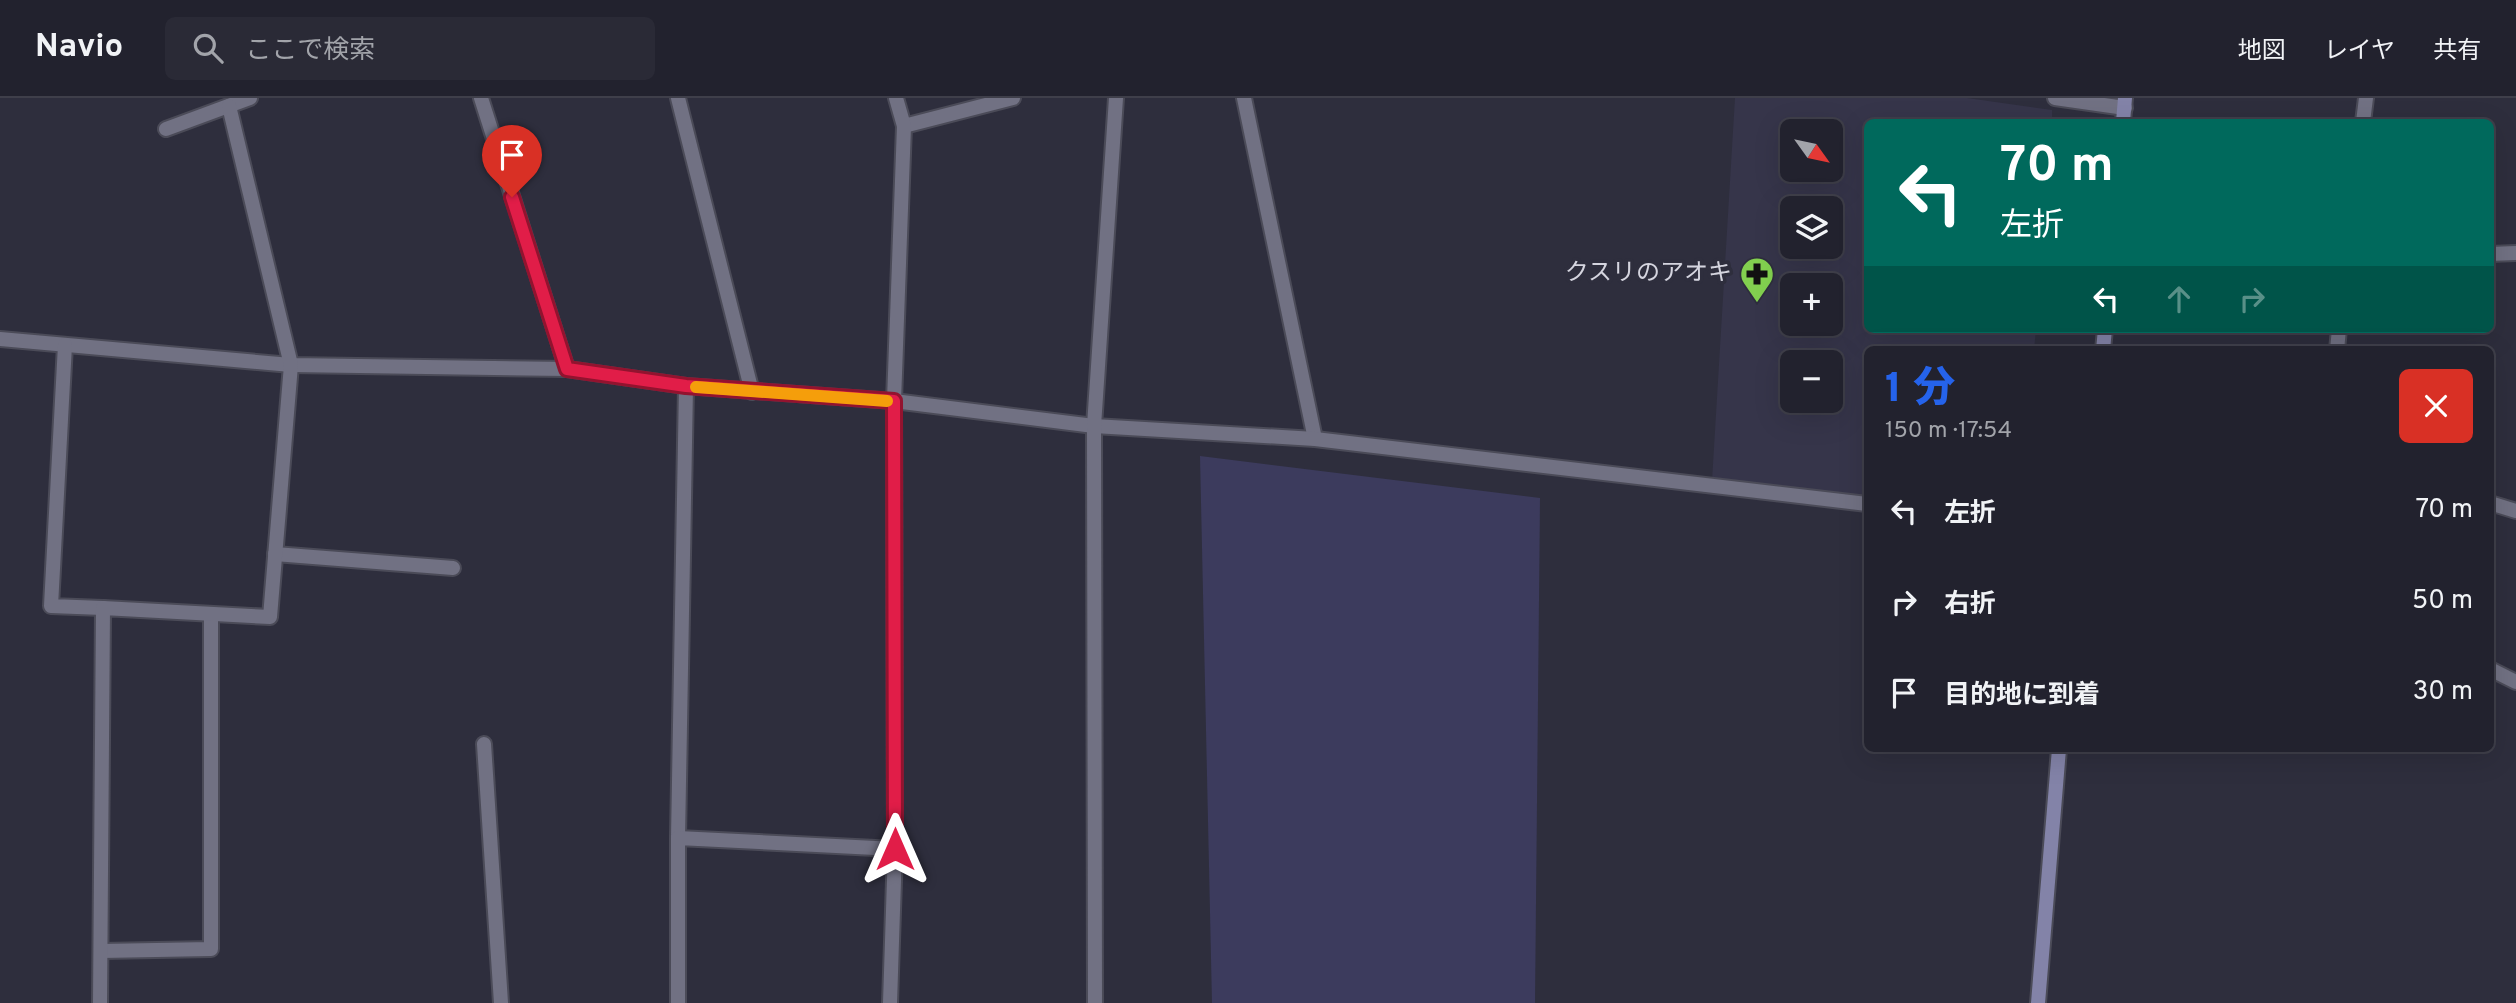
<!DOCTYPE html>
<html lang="ja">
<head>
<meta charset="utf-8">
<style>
  body { margin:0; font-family:Overpass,"Noto Sans JP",sans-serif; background:#2a2a36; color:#f1f3f6; height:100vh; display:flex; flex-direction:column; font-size:26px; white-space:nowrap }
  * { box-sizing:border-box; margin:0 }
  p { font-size:23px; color:#a2a4aa }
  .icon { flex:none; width:38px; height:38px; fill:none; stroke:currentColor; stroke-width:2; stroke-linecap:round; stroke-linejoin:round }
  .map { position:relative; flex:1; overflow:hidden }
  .drawer { position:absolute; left:1864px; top:248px; width:630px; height:406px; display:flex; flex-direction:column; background:#22222e; border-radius:10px; box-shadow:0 7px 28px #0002,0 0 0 2px #3f3f4a }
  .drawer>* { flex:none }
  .hud { position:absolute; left:1864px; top:21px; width:630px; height:214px; border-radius:10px; box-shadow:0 7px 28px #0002,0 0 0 2px #3f3f4a; background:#00695c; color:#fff; overflow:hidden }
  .needle { width:46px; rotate:123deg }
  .buttons { position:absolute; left:1780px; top:21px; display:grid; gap:14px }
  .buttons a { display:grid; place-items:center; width:63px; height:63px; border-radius:10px; background:#22222e; box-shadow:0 7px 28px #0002,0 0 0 2px #3f3f4a; font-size:35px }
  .pin { position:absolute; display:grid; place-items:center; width:60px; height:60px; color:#fff; margin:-72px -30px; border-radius:50% 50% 50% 0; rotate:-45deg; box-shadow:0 0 7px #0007 }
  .pin .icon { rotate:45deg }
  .me { position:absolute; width:77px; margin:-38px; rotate:0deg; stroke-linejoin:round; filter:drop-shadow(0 0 5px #0008) }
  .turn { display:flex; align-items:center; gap:24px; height:147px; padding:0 21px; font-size:32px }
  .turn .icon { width:91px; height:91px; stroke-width:2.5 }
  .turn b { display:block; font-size:49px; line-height:60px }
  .lanes { display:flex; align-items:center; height:66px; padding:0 21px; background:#0003; justify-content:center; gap:35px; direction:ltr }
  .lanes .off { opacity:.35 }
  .round { display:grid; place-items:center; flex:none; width:74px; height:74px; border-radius:10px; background:#2a2a36 }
  .headline { display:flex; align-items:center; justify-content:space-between; height:119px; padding:0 21px }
  h1 { font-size:42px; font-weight:800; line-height:52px; color:#2563eb }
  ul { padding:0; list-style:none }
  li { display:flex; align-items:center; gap:21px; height:91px; padding:0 21px }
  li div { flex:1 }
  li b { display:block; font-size:26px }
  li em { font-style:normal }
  header { display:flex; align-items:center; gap:42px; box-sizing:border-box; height:98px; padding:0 35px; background:#22222e; border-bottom:2px solid #3f3f4a }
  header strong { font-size:33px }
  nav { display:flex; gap:38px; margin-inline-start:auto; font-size:24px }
  .search { width:490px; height:63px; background:#2a2a36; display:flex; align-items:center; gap:18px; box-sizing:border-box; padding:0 24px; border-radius:10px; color:#a2a4aa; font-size:26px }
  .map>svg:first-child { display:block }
</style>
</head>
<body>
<header>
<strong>Navio</strong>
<div class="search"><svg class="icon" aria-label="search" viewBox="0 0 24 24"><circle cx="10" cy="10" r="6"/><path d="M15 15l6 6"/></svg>ここで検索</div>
<nav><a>地図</a><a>レイヤ</a><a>共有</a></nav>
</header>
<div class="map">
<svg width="2516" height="905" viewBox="0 0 2516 905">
  <rect width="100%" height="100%" fill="#2e2e3d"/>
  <!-- built -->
  <path fill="#36354a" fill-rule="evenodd" d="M 1735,0 L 1967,0 L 2052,12 L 2052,24 L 1867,24 L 1867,231 L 2036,231 L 2034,252 L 1867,252 L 1867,399 L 1712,383 ZM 1792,33 L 1830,33 L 1830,72 L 1792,72 ZM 1792,110 L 1830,110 L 1830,149 L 1792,149 ZM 1792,187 L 1830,187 L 1830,226 L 1792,226 ZM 1792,264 L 1830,264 L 1830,303 L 1792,303 Z"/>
  <!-- green -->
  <path fill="#3c3b5d" d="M 1200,358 L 1540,400 L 1535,905 L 1212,905 Z"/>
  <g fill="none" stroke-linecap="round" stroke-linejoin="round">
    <!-- street casing -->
    <g stroke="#4b4b58" stroke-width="18">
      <g id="street">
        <path d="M 481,0 L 567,271"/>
        <path d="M 678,0 L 752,294"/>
        <path d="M 1244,0 L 1315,341"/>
        <path d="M 2055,0 L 2125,10"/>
        <path d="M 2363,24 L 2366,0"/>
        <path d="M 904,28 L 1013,0"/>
        <path d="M 166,31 L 250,0"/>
        <path d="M 2490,156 L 2516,155"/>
        <path d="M 0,241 L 291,267 L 567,271 L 686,288 L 894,303 L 1094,328 L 1315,341 L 1867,406"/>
        <path d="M 65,247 L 51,508 L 103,510"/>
        <path d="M 2337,252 L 2339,231"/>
        <path d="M 2490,405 L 2516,413"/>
        <path d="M 275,456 L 453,470"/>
        <path d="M 2490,571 L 2516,584"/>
        <path d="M 484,646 L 501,905"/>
        <path d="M 678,740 L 686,288"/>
        <path d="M 101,853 L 211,851 L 211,516"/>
        <path d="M 100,905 L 103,510 L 270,519 L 291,267 L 229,8"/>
        <path d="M 678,905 L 678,740 L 895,751"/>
        <path d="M 890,905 L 895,751 L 894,303 L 904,28 L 896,0"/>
        <path d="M 1095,905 L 1094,328 L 1116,0"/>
      </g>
    </g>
    <!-- secondary casing -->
    <g stroke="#4b4b58" stroke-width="18">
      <g id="secondary">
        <path d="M 2123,24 L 2125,0"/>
        <path d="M 2103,252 L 2105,231"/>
        <path d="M 2038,905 L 2059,651"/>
      </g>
    </g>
    <!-- street -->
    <use href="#street" stroke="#717183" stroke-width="14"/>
    <!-- secondary -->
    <use href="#secondary" stroke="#8383a8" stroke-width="14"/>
  </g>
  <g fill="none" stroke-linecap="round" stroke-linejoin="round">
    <!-- route casing -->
    <g stroke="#92132f" stroke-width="18">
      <path id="route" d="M 512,99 L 567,271 L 686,288 L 894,303 L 895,751"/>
    </g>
    <!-- route -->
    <use href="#route" stroke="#e11d48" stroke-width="12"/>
    <!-- slow -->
    <path stroke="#f59e0b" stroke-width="12" d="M 696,289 L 887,303"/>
  </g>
  <!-- icons -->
  <defs>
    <g id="pharmacy-pin" transform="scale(1.75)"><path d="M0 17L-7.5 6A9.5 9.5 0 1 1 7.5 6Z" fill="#82d04f" stroke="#2e2e3d"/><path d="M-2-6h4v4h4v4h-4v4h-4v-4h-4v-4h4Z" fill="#111"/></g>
  </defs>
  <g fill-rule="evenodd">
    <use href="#pharmacy-pin" x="1757" y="176"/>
  </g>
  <g text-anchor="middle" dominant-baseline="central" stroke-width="7" stroke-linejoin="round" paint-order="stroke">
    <!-- poi labels -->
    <g font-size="24" fill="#d5d5df" stroke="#2e2e3d" text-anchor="end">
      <text x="1732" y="176">クスリのアオキ</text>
    </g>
  </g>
</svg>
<div class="buttons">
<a><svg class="needle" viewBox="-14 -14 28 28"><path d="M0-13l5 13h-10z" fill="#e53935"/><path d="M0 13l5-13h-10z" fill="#a2a4aa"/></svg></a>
<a><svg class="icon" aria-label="layers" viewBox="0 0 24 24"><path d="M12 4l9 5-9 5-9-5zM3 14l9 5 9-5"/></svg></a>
<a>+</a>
<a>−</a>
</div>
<div class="pin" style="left:512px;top:99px;background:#d93025"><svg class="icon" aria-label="arrive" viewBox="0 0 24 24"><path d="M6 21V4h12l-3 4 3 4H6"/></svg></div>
<svg class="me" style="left:895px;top:751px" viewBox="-20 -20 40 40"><path d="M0-17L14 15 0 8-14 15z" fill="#e11d48" stroke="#fff" stroke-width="4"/></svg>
<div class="hud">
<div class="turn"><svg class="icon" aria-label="left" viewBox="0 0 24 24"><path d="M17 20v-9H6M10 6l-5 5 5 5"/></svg><div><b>70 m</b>左折</div></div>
<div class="lanes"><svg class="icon" aria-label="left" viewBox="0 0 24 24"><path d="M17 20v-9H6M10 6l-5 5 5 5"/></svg><svg class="icon off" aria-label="ahead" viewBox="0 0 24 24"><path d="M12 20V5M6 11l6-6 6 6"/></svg><svg class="icon off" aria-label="right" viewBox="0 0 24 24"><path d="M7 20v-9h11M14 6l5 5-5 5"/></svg></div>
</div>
<section class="drawer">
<div class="headline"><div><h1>1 分</h1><p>150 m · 17:54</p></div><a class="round" style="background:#d93025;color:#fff"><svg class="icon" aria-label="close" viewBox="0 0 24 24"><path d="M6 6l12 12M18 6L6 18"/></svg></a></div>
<ul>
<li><svg class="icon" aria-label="left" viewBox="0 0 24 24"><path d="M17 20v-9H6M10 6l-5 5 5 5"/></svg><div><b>左折</b></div><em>70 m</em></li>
<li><svg class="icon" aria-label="right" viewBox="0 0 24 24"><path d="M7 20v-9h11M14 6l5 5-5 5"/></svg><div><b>右折</b></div><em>50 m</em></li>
<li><svg class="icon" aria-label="arrive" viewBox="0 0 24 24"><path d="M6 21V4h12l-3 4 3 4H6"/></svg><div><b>目的地に到着</b></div><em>30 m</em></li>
</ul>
</section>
</div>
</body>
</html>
